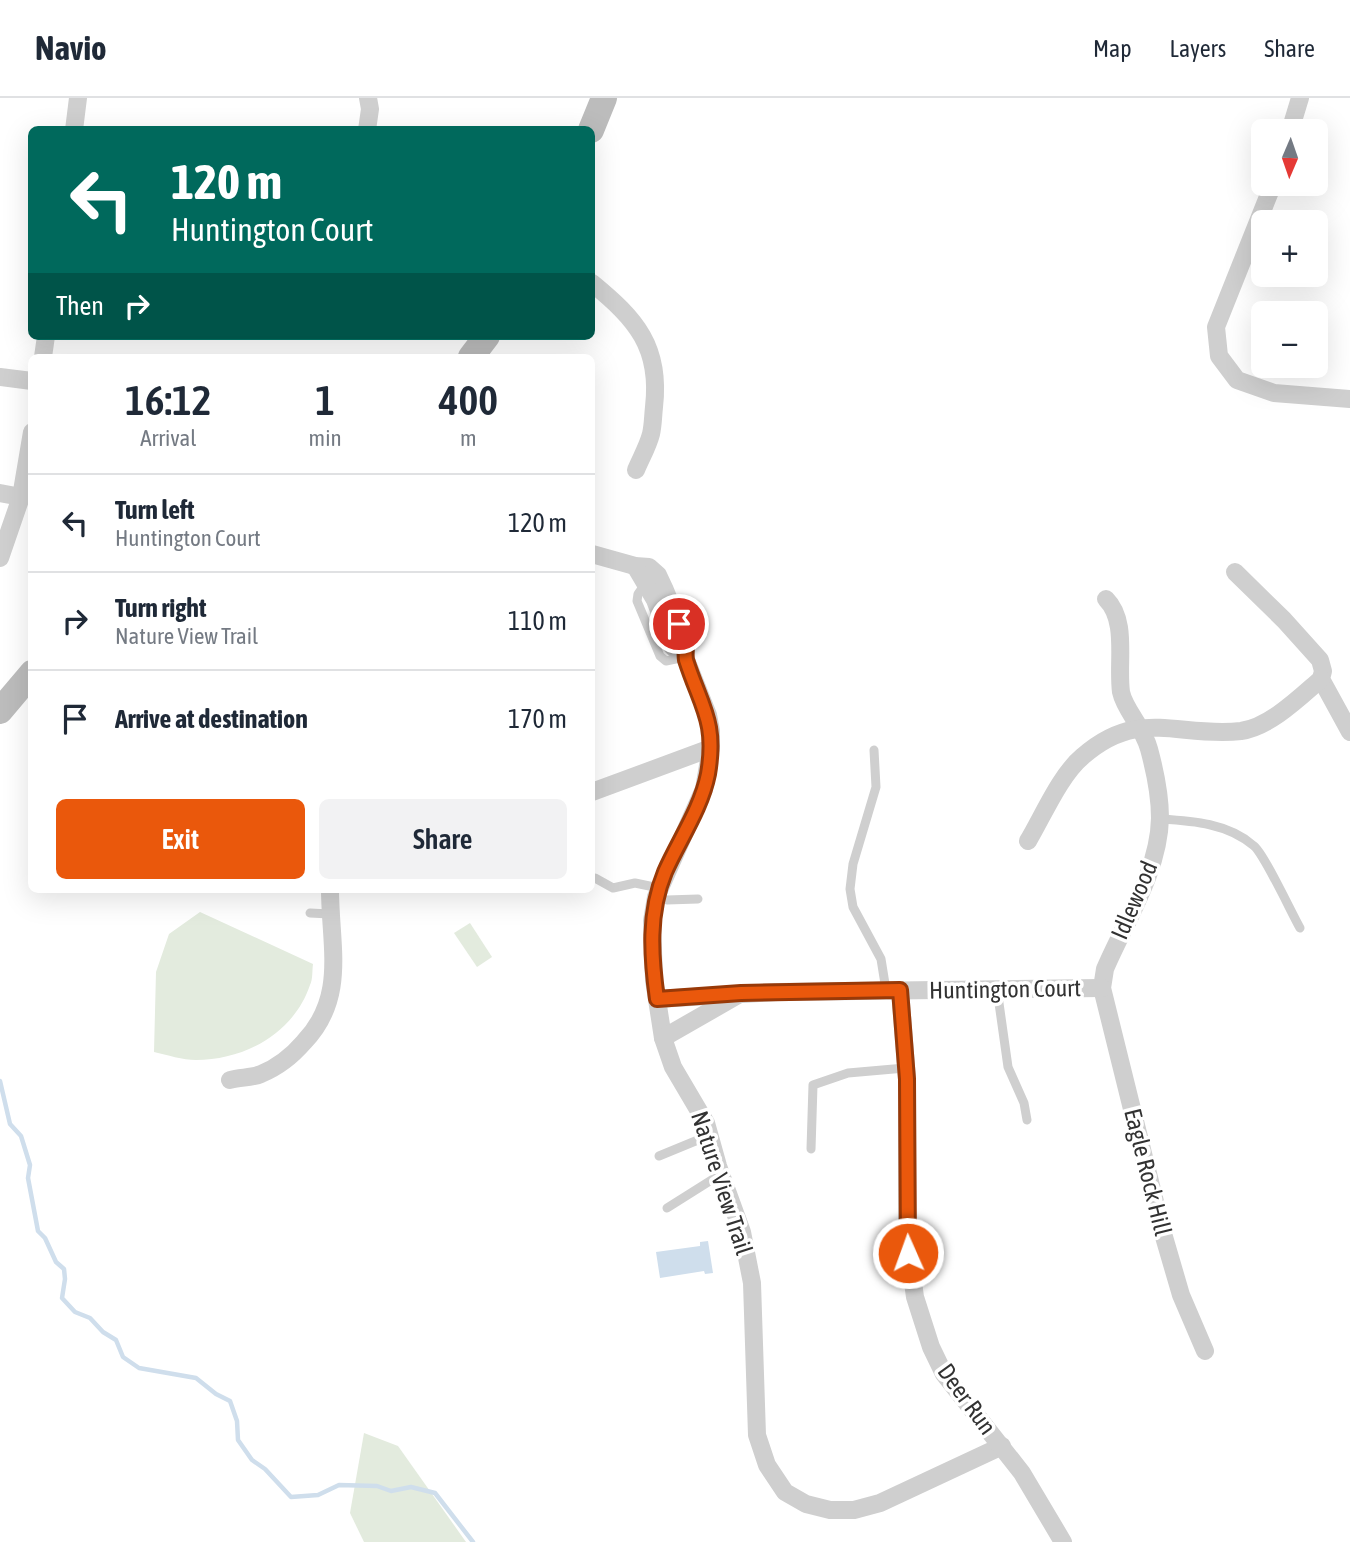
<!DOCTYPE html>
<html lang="en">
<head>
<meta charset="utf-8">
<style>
  body { margin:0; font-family:"Asap Condensed",sans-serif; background:#f2f2f3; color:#1f2937; height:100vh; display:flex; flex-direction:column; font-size:26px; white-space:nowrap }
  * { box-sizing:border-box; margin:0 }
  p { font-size:23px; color:#747a83 }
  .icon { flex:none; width:38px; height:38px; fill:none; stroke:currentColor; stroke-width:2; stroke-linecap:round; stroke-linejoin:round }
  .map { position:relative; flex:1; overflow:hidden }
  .sheet { position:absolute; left:28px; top:256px; width:567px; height:539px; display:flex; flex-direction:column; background:#fff; border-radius:10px; box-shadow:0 7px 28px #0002 }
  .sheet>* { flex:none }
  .top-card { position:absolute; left:28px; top:28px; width:567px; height:214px; border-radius:10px; box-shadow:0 7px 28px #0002; background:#00695c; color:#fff; overflow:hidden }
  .needle { width:46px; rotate:182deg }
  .buttons { position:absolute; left:1251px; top:21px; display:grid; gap:14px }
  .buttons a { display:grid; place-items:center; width:77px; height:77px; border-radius:10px; background:#fff; box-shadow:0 7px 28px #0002; font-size:35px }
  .pin { position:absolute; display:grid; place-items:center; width:60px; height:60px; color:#fff; margin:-30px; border:4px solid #fff; border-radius:50%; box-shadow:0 2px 7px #0007 }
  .me { position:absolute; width:77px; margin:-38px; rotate:358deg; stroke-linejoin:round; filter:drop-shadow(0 0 5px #0008) }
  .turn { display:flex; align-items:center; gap:24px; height:147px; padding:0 28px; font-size:32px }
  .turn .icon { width:91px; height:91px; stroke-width:2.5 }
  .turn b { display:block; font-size:49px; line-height:60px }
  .then { display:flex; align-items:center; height:66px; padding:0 28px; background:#0003; gap:14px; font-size:26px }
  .eta { display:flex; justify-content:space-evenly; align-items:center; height:119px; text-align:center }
  .eta b { font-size:42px; font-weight:600; line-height:49px }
  .cta { display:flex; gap:14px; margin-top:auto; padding:14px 28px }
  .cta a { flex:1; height:80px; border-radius:10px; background:#ea580c; color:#fff; font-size:28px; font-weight:600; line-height:80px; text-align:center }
  .cta a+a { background:#f2f2f3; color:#1f2937 }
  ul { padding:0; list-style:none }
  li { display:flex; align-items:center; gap:21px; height:98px; padding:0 28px; border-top:2px solid #e0e1e3 }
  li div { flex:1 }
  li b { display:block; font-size:26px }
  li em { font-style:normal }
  header { display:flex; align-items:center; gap:42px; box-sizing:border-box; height:98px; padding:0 35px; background:#fff; border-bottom:2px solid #e0e1e3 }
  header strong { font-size:33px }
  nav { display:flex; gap:38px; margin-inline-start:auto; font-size:24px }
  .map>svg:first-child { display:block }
</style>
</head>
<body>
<header>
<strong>Navio</strong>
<nav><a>Map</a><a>Layers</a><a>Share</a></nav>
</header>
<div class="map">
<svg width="1350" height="1444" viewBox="0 0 1350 1444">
  <rect width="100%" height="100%" fill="#fff"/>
  <!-- green -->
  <g fill="#e3ebde">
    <path d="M 200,814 L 313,866 C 312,873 313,881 310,887 C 294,935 245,962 196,962 C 183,962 167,957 154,954 L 156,874 L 169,836 Z"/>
    <path d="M 470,825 L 492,859 L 477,869 L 454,835 Z"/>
    <path d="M 364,1335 L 398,1348 L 466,1444 L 364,1444 L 350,1415 Z"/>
  </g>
  <!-- water -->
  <path fill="#cfdeec" d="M 708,1143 L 713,1175 L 705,1176 L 704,1173 L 660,1180 L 656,1154 L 700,1148 L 700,1144 Z"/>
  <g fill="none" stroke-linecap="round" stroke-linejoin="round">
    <!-- stream -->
    <path stroke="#cfdeec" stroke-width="4.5" d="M 0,983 L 10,1026 L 21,1038 L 30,1067 L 28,1080 L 38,1133 L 45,1140 L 56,1164 L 64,1171 L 65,1181 L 62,1200 L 75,1214 L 90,1220 L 103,1234 L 116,1242 L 123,1259 L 139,1270 L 196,1280 L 216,1296 L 230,1303 L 237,1323 L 238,1342 L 252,1362 L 265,1371 L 291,1399 L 318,1397 L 339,1387 L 377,1388 L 391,1393 L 411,1389 L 435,1395 L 473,1444"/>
    <!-- lane -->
    <g stroke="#cfcfcf" stroke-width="9">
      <path d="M 645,486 L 638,496 L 637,503 L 660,558 L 666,563 L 685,559"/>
      <path d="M 874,652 L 876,689 L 853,766 L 850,791 L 853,809 L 881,861 L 886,892"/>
      <path d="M 1160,721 C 1192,723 1228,725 1254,748 C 1264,756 1291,814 1300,830"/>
      <path d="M 595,780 L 613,790 L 635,785 L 659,790"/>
      <path d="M 656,799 L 667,802 L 698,801"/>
      <path d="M 310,815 L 330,816"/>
      <path d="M 997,891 L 1008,969 L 1024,1005 L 1027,1022"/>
      <path d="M 811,1051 L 813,987 L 848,975 L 905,970"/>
      <path d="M 659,1058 L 710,1037"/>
      <path d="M 667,1110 L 721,1076"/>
    </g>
    <!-- street -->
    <g stroke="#cfcfcf" stroke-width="18">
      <path d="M 74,32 L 78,0"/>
      <path d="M 367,32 L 370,11 L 368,0"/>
      <path d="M 1290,33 L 1300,0"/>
      <path d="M 1273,86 L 1216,229 L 1219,258 L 1237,282 L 1274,295 L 1350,301"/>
      <path d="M 592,185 C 636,221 661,249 654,309 C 653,318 653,328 651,336 C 648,348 641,360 636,372"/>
      <path d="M 43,259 L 46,238"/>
      <path d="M 0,279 L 32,283"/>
      <path d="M 0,395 L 21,399"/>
      <path d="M 592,456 L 635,468 L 649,469 L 658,477 L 665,492 L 686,544 L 685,559 L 708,617 L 711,633 L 711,650 L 704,691 L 656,799 L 652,823 L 654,882 L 663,940 L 673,969 L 706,1025 L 718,1068 L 742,1134 L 752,1185 L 757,1337 L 767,1367 L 785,1394 L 806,1406 L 830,1412 L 854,1412 L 880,1405 L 1002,1348"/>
      <path d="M 0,460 L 21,399 L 32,334"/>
      <path d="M 635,468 L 655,502 L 673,549 L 685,559"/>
      <path d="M 1235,474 L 1284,522 L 1320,562 L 1323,573 L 1321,581 L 1350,634"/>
      <path d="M 1106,501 C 1128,523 1117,564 1121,594 C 1125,613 1143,628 1149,651 C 1155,673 1160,698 1160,720 C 1159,773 1125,824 1105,871 L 1102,890 L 1162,1132 L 1181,1197 L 1205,1253"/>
      <path d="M 592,694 L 711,650"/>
      <path d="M 1028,743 C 1043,718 1060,677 1083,658 C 1139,609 1178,640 1241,633 C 1270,629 1300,599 1321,581"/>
      <path d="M 900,892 L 907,981 L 907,1140 L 915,1199 L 931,1249 L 944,1276 L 1022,1375 L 1063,1444"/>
      <path d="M 657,901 L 777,894 L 1102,890"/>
      <path d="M 663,940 L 738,897"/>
      <path d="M 230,982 C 240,979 252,980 261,976 C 278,969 292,958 304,944 C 347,899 330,848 330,791"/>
    </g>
    <!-- secondary -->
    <g stroke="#bcbcbc" stroke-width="26">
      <path d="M 591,32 L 604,0"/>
      <path d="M 471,259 L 487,238"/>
      <path d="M 0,613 L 32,575"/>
    </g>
  </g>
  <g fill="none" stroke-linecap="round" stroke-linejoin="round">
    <!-- route casing -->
    <g stroke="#983908" stroke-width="18">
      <path id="route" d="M 679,526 C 682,533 686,540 686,546 C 686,552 685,556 686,562 C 701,609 717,623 708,676 C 701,711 679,742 665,774 C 648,815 651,858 657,901 L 741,895 L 900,892 L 907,981 L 908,1155"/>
    </g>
    <!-- route -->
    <use href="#route" stroke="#ea580c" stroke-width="12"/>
  </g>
  <g text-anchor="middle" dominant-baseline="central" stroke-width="7" stroke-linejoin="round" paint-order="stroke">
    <!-- street labels -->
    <g font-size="24" fill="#323232" stroke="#fff">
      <text transform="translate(1134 802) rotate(-67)">Idlewood</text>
      <text transform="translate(1005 891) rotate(-1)">Huntington Court</text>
      <text transform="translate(1148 1074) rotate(76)">Eagle Rock Hill</text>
      <text transform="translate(722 1085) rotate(72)">Nature View Trail</text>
      <text transform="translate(967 1301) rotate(54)">Deer Run</text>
    </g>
  </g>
</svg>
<div class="buttons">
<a><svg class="needle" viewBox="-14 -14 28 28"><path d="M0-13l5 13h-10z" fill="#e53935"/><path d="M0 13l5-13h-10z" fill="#747a83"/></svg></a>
<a>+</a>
<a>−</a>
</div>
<div class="pin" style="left:679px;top:526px;background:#d93025"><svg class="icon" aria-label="arrive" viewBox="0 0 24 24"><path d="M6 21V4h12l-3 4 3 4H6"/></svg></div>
<svg class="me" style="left:908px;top:1155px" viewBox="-20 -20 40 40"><circle r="17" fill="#ea580c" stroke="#fff" stroke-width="3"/><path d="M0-11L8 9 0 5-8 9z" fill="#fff"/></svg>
<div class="top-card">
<div class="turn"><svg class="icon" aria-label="left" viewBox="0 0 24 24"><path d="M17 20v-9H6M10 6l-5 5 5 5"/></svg><div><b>120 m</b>Huntington Court</div></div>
<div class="then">Then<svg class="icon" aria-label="right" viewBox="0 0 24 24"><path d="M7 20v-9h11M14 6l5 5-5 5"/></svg></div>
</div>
<section class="sheet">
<div class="eta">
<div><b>16:12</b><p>Arrival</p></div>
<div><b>1</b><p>min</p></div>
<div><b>400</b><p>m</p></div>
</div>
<ul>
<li><svg class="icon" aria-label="left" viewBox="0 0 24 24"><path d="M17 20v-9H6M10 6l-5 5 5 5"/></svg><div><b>Turn left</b><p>Huntington Court</p></div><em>120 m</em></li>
<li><svg class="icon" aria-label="right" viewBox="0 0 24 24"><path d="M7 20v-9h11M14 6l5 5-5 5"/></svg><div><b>Turn right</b><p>Nature View Trail</p></div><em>110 m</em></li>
<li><svg class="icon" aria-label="arrive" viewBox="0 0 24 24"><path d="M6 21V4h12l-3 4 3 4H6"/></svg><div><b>Arrive at destination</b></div><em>170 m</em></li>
</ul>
<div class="cta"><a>Exit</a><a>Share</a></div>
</section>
</div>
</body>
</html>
